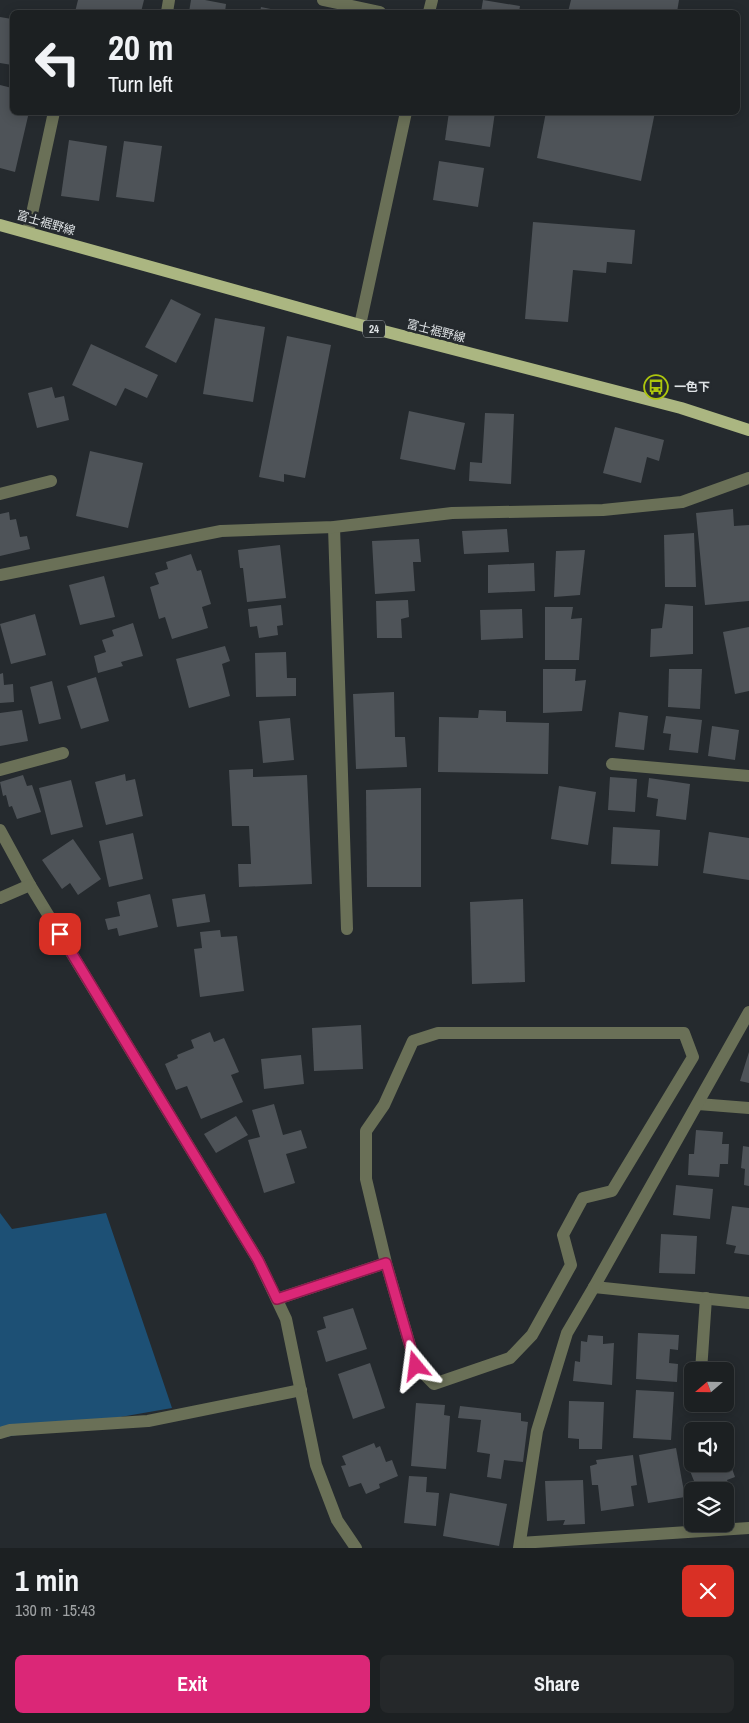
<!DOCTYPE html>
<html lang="en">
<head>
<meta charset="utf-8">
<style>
  body { margin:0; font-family:"Archivo Narrow","Noto Sans JP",sans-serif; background:#25282a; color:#f1f3f6; height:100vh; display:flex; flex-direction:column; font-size:19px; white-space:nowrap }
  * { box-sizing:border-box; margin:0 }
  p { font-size:16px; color:#a0a3a5 }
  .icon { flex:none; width:28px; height:28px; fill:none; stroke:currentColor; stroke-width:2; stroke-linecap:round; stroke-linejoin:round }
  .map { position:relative; height:1548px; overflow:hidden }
  .sheet { display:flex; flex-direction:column; background:#1c2022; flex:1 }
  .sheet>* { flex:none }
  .hud { position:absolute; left:10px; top:10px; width:730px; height:105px; border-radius:8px; box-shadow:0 2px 12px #0003,0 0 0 1px #3a3e40; background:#1c2022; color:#f1f3f6; overflow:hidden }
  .needle { width:32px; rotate:250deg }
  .buttons { position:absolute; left:684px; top:1362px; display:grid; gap:10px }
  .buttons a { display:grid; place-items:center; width:50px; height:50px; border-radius:8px; background:#1c2022; box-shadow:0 2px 12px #0003,0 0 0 1px #3a3e40; font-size:25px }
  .pin { position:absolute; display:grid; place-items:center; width:42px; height:42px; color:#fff; margin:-21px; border-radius:10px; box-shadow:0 2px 8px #0006 }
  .me { position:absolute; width:55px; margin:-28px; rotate:344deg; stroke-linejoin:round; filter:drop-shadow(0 0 4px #0008) }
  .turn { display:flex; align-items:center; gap:18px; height:105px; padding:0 15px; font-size:22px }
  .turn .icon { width:65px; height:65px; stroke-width:2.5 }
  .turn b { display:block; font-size:35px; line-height:42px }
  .round { display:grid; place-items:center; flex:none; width:52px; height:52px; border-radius:8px; background:#25282a }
  .overview { display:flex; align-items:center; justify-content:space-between; height:85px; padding:0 15px }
  h1 { font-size:30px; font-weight:800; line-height:38px }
  .cta { display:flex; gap:10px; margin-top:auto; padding:10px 15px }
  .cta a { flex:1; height:58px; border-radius:8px; background:#db2777; color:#fff; font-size:20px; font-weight:800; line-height:58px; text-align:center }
  .cta a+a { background:#25282a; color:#f1f3f6 }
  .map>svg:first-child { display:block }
</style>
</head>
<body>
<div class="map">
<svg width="749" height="1548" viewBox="0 0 749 1548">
  <rect width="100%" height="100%" fill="#252a2e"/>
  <!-- green -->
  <path fill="#1d5075" d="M 0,1213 L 12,1229 L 106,1213 L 172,1408 L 0,1438 Z"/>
  <!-- building -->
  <g fill="#4e5358">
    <path d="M 78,0 L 144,0 L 141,12 L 75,12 Z"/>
    <path d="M 191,0 L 205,0 L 226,4 L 225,12 L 189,12 Z"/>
    <path d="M 483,0 L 520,6 L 519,12 L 481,12 Z"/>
    <path d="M 571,0 L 679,0 L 677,12 L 568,12 Z"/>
    <path d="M 261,7 L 285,12 L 260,12 Z"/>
    <path d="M 0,17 L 12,19 L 12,65 L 0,63 Z"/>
    <path d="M 0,85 L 12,88 L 12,112 L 29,112 L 15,172 L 0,168 Z"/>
    <path d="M 449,112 L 495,112 L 490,147 L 445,140 Z"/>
    <path d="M 546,112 L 655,112 L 641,181 L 537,158 Z"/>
    <path d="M 69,140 L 107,146 L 99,201 L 61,196 Z"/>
    <path d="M 124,141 L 162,146 L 154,202 L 116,197 Z"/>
    <path d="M 439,161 L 484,168 L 478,207 L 433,200 Z"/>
    <path d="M 533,222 L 635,230 L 632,264 L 607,262 L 606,273 L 573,270 L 568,322 L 525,319 Z"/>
    <path d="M 171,299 L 201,314 L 176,363 L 145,347 Z"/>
    <path d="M 215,318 L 265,327 L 253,402 L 203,394 Z"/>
    <path d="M 287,336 L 331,345 L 305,478 L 284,474 L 284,482 L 259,477 Z"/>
    <path d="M 91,344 L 158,375 L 147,398 L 125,388 L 116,406 L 72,385 Z"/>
    <path d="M 52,387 L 55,398 L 64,396 L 69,420 L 37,428 L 28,393 Z"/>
    <path d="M 409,411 L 465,423 L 455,470 L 400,459 Z"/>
    <path d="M 485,413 L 514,414 L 511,484 L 469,481 L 470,462 L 482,463 Z"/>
    <path d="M 615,427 L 664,440 L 659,461 L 647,457 L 641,483 L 603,473 Z"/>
    <path d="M 90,451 L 143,463 L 128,528 L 76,516 Z"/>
    <path d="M 733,509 L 734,526 L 749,525 L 749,601 L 705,605 L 696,513 Z"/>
    <path d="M 9,512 L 10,520 L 16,519 L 20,537 L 27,536 L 30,549 L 0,556 L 0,514 Z"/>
    <path d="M 507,529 L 509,552 L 464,554 L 462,531 Z"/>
    <path d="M 694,533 L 696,587 L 665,587 L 664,535 Z"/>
    <path d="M 419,539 L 421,562 L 413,562 L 415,591 L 375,594 L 372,541 Z"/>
    <path d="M 280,545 L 286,598 L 247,602 L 243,568 L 240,568 L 238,550 Z"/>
    <path d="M 585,550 L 580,595 L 554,597 L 556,551 Z"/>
    <path d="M 191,554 L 197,571 L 201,570 L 211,604 L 202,607 L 208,628 L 172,639 L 165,617 L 159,619 L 150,587 L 159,584 L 155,573 L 168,569 L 166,562 Z"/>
    <path d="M 534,563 L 535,591 L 488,593 L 488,565 Z"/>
    <path d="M 104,576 L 115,617 L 80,625 L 69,585 Z"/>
    <path d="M 408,600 L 409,617 L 401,619 L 402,638 L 377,638 L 376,601 Z"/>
    <path d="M 665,604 L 693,606 L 693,654 L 650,657 L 651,629 L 662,628 Z"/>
    <path d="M 281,605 L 283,625 L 277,626 L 278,635 L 259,638 L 257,626 L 250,627 L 248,609 Z"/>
    <path d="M 545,607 L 573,607 L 571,619 L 582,618 L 579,660 L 545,660 Z"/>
    <path d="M 522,609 L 523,638 L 481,640 L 480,610 Z"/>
    <path d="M 35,614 L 46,655 L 11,664 L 0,624 Z"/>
    <path d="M 133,623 L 143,656 L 121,662 L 123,666 L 98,673 L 94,656 L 106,652 L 102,640 L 114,636 L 112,630 Z"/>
    <path d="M 749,627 L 749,691 L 735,694 L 723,632 Z"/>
    <path d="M 225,646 L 230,661 L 222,664 L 230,696 L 189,708 L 176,659 Z"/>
    <path d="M 286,652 L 287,678 L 296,678 L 296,696 L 256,697 L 255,653 Z"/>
    <path d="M 543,669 L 576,669 L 575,681 L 586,680 L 582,711 L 543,713 Z"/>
    <path d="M 669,669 L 702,669 L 700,709 L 668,707 Z"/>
    <path d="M 3,673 L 4,685 L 13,684 L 14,702 L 0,703 L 0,674 Z"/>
    <path d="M 96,677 L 109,721 L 81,729 L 67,686 Z"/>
    <path d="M 52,681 L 61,719 L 39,724 L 30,687 Z"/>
    <path d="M 394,692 L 395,737 L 405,737 L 407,767 L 356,769 L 353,694 Z"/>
    <path d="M 22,710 L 28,741 L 0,746 L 0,713 Z"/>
    <path d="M 479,710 L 506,711 L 506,722 L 549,723 L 548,774 L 438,772 L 439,717 L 478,718 Z"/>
    <path d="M 619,712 L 648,716 L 644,750 L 615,747 Z"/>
    <path d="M 666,716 L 702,720 L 698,753 L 669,750 L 671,734 L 663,733 Z"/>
    <path d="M 290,718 L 294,760 L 263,763 L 259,721 Z"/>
    <path d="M 712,726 L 739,730 L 735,760 L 708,756 Z"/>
    <path d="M 253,769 L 253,777 L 307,775 L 312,884 L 239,887 L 238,864 L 251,864 L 249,826 L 232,826 L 229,770 Z"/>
    <path d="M 125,774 L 126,781 L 135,779 L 143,816 L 106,825 L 95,782 Z"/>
    <path d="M 23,775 L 27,786 L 32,785 L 41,812 L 17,819 L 12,806 L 9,807 L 6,795 L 3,796 L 0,782 Z"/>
    <path d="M 610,777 L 637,779 L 635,812 L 608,810 Z"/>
    <path d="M 649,778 L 690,784 L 686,820 L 656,816 L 658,799 L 647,797 Z"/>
    <path d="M 71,780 L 83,827 L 51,835 L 39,788 Z"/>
    <path d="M 559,786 L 596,792 L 588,845 L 551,839 Z"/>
    <path d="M 421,788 L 421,887 L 367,887 L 366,790 Z"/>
    <path d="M 613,827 L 660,830 L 658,866 L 611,864 Z"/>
    <path d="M 709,832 L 749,838 L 749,880 L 703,873 Z"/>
    <path d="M 133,833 L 143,879 L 109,887 L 99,841 Z"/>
    <path d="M 73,839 L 101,879 L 78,895 L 70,883 L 62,889 L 42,860 Z"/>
    <path d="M 150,894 L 158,927 L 119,936 L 117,928 L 108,930 L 105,919 L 120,916 L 117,902 Z"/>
    <path d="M 205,894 L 210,922 L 177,927 L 172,899 Z"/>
    <path d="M 523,899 L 525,982 L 472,984 L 470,902 Z"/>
    <path d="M 220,930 L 221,937 L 237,936 L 244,991 L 200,997 L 194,949 L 202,948 L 200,932 Z"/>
    <path d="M 361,1025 L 363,1069 L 314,1071 L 312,1028 Z"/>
    <path d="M 210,1032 L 214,1042 L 224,1038 L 239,1072 L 231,1075 L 243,1102 L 201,1119 L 187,1086 L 176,1090 L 165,1064 L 178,1058 L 177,1055 L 194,1048 L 191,1040 Z"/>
    <path d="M 749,1052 L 749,1083 L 740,1081 Z"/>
    <path d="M 301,1055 L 304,1084 L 264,1089 L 261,1059 Z"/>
    <path d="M 274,1104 L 283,1135 L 301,1130 L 307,1148 L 286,1154 L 295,1183 L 264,1193 L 248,1140 L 260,1137 L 252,1110 Z"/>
    <path d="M 236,1116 L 248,1135 L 216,1153 L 204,1134 Z"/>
    <path d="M 696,1130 L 723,1132 L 722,1144 L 729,1144 L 728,1164 L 720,1164 L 719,1177 L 688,1175 L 689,1154 L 694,1154 Z"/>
    <path d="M 743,1146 L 749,1147 L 749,1186 L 744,1185 L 745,1169 L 741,1168 Z"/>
    <path d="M 676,1185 L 713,1189 L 710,1219 L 673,1215 Z"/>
    <path d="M 732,1206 L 749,1208 L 749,1255 L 734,1253 L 736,1246 L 726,1244 Z"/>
    <path d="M 661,1234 L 697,1236 L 695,1274 L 659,1273 Z"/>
    <path d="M 353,1308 L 367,1349 L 326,1362 L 317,1331 L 326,1328 L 323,1317 Z"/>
    <path d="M 638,1333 L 679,1335 L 678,1350 L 670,1349 L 669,1363 L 678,1364 L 677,1382 L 636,1379 Z"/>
    <path d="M 588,1335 L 603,1336 L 603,1344 L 614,1343 L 612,1385 L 573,1381 L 575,1361 L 580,1362 L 581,1341 L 587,1342 Z"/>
    <path d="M 370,1363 L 385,1408 L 353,1419 L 338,1374 Z"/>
    <path d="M 636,1390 L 674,1392 L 671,1440 L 633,1438 Z"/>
    <path d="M 569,1401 L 604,1402 L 602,1449 L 579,1449 L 579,1439 L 568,1438 Z"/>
    <path d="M 416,1403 L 445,1405 L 444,1415 L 450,1416 L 446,1469 L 411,1466 Z"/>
    <path d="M 460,1406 L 521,1413 L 521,1421 L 528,1422 L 523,1462 L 504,1460 L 501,1479 L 487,1477 L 490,1454 L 477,1452 L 481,1420 L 458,1418 Z"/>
    <path d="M 374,1443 L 376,1448 L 380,1446 L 386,1462 L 392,1460 L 398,1476 L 379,1484 L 380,1488 L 366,1494 L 361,1483 L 349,1487 L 341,1466 L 346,1465 L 342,1456 Z"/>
    <path d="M 676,1448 L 685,1497 L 648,1503 L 639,1455 Z"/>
    <path d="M 633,1455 L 637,1485 L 631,1486 L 634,1506 L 601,1511 L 598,1485 L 592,1485 L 590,1466 L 597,1464 L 596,1460 Z"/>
    <path d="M 728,1457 L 735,1477 L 727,1480 L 735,1503 L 725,1506 L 725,1491 L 698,1491 L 690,1471 L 710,1464 L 725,1464 L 725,1458 Z"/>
    <path d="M 409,1476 L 427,1477 L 426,1492 L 439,1493 L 436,1526 L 404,1523 Z"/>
    <path d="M 583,1480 L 585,1524 L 563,1525 L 565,1520 L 547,1521 L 545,1481 Z"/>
    <path d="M 450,1493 L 507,1504 L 499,1546 L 443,1536 Z"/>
  </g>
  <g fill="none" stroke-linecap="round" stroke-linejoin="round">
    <!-- minor -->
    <g stroke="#6a7057" stroke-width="12">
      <path d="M 323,0 L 380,12"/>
      <path d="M 167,12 L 169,0"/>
      <path d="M 429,12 L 432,0"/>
      <path d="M 28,232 L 54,112"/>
      <path d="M 360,325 L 406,112"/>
      <path d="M 0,494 L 51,481"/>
      <path d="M 334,527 L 347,929"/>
      <path d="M 0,575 L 221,531 L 334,527 L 452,513 L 603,510 L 682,502 L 749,478"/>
      <path d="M 612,764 L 749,776"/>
      <path d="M 0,770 L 63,753"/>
      <path d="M 0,830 L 30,885 L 258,1260 L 286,1319 L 316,1465 L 337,1520 L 356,1548"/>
      <path d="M 0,898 L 30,885"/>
      <path d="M 698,1104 L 749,1108"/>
      <path d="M 594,1287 L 749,1303"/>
      <path d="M 277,1299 L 386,1263 L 366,1179 L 366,1131 L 384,1105 L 413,1041 L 438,1033 L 684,1033 L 693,1057 L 612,1191 L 583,1198 L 563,1235 L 571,1265 L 532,1335 L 510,1358 L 434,1384 L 416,1366 L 386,1263"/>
      <path d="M 701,1371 L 706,1298"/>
      <path d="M 0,1433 L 10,1430 L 148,1421 L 301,1390"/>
      <path d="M 520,1543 L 749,1528"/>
      <path d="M 519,1548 L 537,1431 L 567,1333 L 594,1287 L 749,1012"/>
    </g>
    <!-- major -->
    <path stroke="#abb681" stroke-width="12" d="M 0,225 L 360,325 L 681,408 L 749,430"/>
  </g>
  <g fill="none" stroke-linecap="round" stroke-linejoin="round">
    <!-- route casing -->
    <g stroke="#8e194d" stroke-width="12">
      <path id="route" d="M 60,934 L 258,1260 L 277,1299 L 386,1263 L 416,1366"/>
    </g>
    <!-- route -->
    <use href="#route" stroke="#db2777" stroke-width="9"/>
  </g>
  <!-- icons -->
  <defs>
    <g id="bus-ring" transform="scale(1.25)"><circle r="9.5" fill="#252a2e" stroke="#adc60d" stroke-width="1.5"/><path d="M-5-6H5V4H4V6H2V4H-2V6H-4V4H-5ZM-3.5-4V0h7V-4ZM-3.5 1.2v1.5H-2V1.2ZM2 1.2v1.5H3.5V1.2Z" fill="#adc60d"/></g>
  </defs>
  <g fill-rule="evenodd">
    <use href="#bus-ring" x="656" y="387"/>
  </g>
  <g text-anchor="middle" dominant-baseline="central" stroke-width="5" stroke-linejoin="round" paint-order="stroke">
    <!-- shield labels -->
    <rect fill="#252a2e" stroke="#a6abae" stroke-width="1" x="363" y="320.5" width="22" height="17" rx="4"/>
    <g font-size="11" font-weight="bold" fill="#dee2e5">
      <text x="374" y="329">24</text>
    </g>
    <!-- street labels -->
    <g font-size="12" fill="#dee2e5" stroke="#252a2e">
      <text transform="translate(46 223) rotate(16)">富士裾野線</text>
      <text transform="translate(436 331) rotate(14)">富士裾野線</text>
    </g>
    <!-- poi labels -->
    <g font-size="12" font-weight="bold" fill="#dee2e5" stroke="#252a2e" text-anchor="start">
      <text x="674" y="387">一色下</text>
    </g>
  </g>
</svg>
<div class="buttons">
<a><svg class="needle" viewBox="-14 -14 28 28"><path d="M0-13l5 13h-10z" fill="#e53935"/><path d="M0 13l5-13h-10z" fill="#a0a3a5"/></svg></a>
<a><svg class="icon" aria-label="sound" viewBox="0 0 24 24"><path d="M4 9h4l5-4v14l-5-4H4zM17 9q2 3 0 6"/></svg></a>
<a><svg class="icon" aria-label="layers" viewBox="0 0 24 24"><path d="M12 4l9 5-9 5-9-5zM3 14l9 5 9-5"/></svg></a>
</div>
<div class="pin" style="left:60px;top:934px;background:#d93025"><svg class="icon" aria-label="arrive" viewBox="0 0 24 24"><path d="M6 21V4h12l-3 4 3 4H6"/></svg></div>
<svg class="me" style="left:416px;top:1366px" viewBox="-20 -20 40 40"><path d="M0-17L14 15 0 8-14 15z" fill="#db2777" stroke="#fff" stroke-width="4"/></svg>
<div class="hud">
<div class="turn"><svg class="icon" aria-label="left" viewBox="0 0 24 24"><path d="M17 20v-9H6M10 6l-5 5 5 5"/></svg><div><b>20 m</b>Turn left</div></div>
</div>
</div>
<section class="sheet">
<div class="overview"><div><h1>1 min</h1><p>130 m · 15:43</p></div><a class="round" style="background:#d93025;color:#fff"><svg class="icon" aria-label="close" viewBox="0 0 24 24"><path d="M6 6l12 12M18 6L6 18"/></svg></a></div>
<div class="cta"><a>Exit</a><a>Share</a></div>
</section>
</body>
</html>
